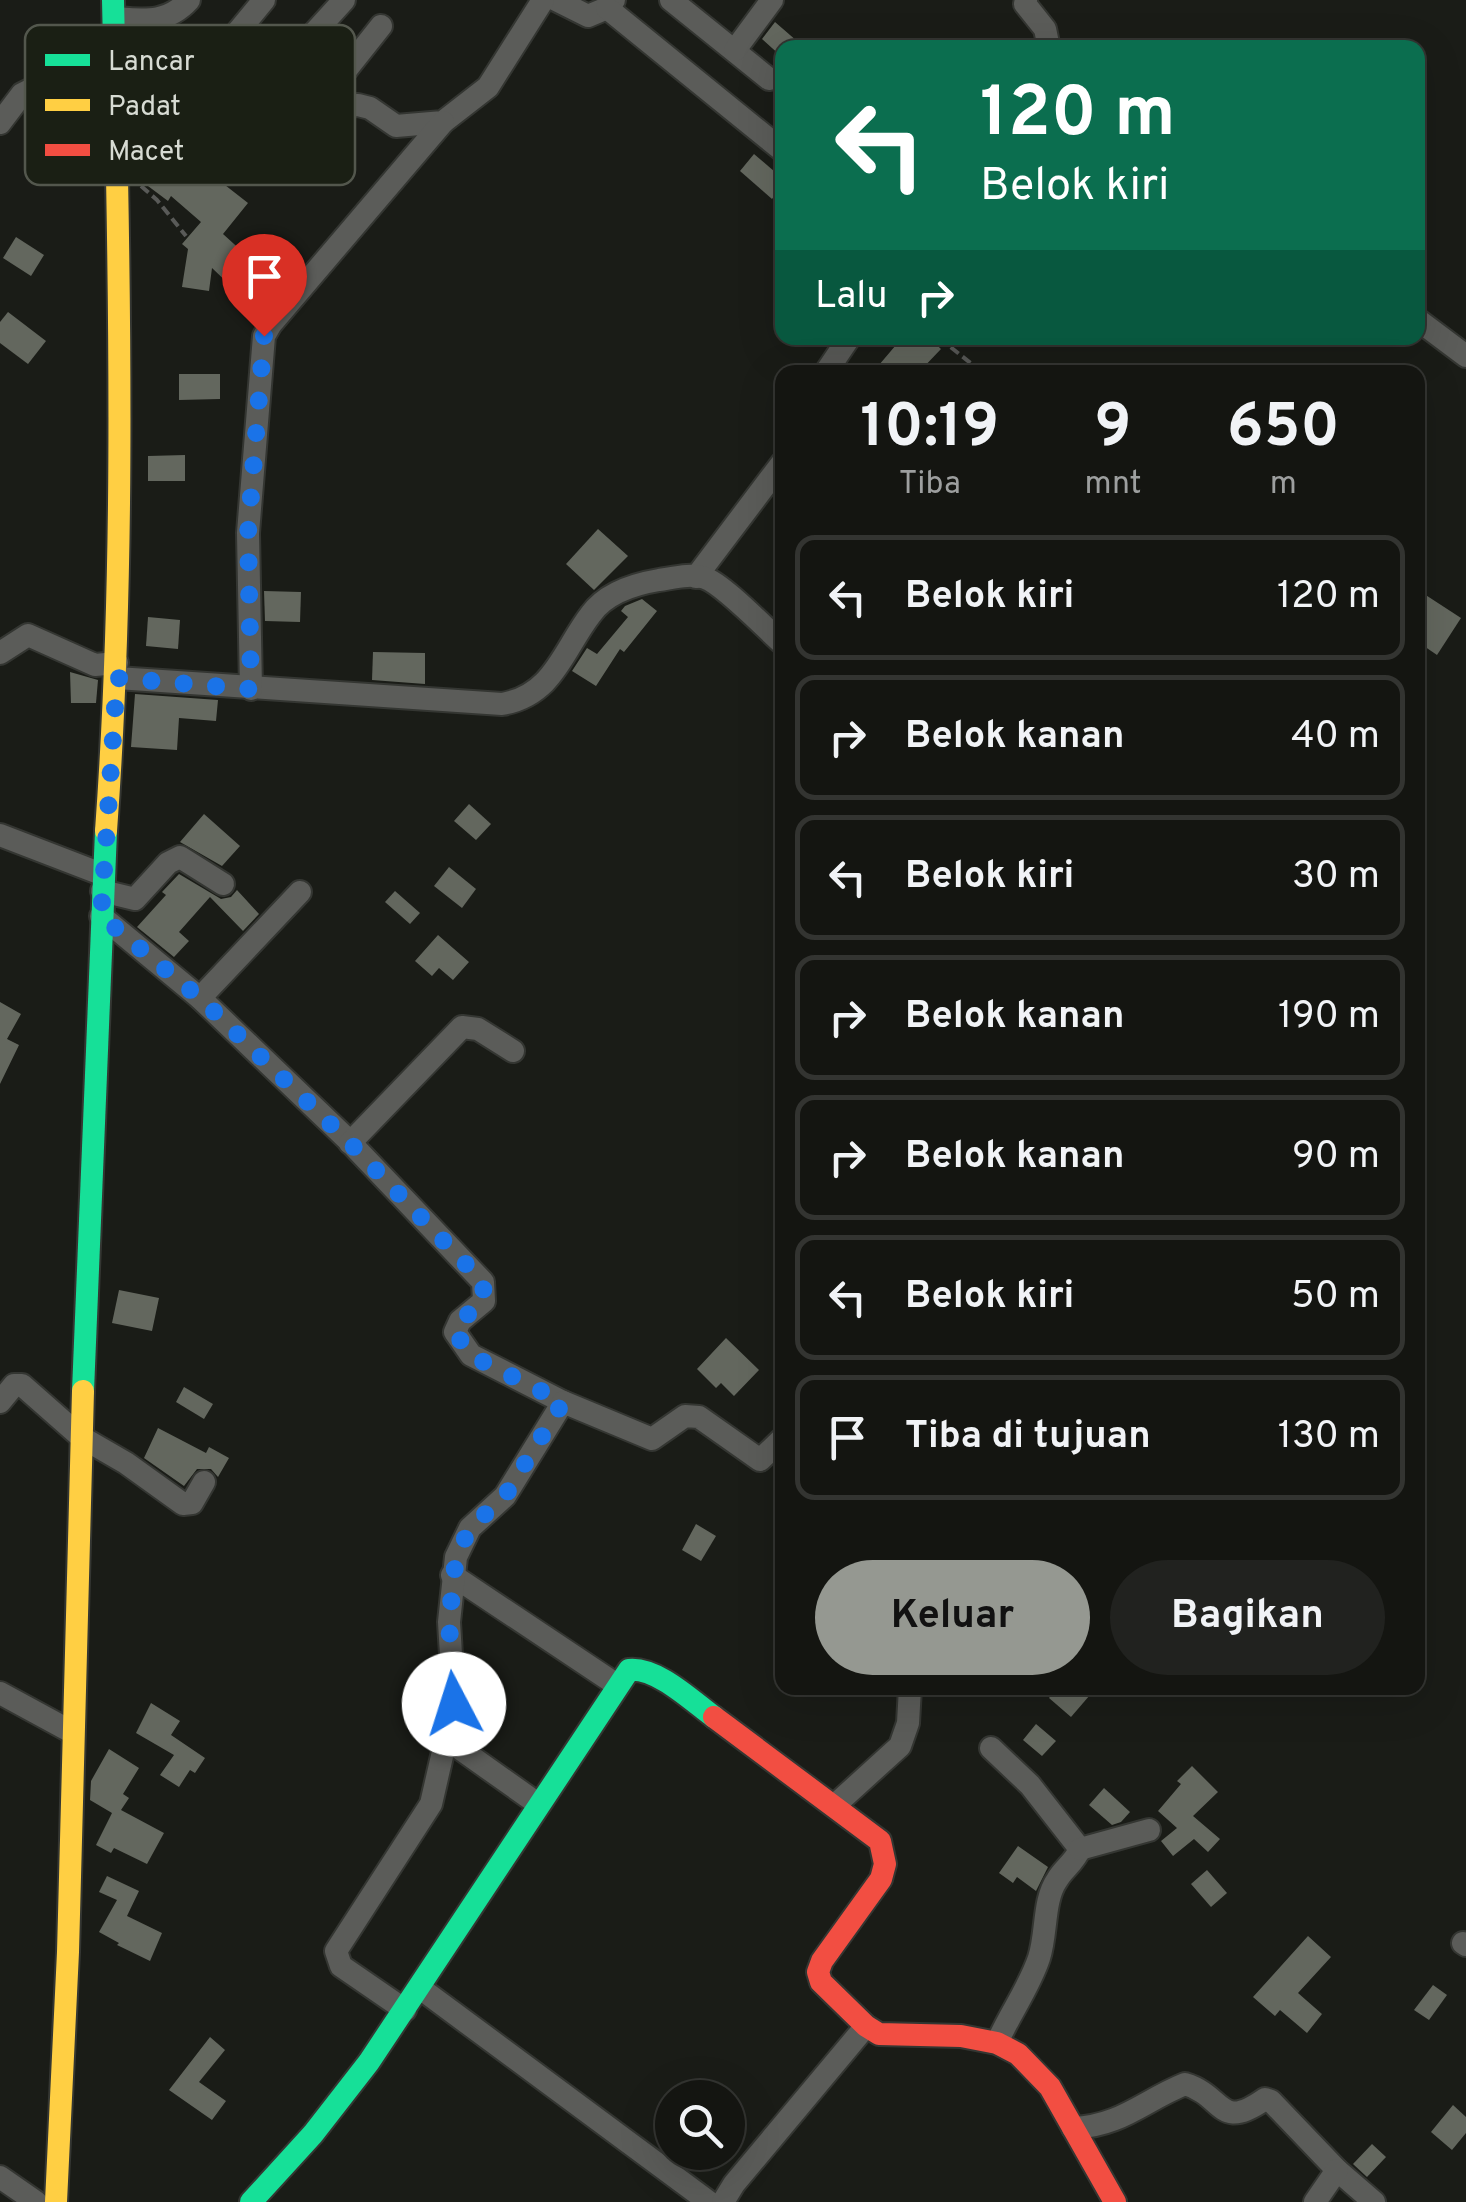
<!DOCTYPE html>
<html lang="id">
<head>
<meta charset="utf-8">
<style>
  body { margin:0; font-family:Overpass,sans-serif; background:#21221f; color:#f1f3f6; height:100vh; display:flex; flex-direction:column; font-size:38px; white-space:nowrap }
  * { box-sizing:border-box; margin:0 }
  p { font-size:32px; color:#9d9f9f }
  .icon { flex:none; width:55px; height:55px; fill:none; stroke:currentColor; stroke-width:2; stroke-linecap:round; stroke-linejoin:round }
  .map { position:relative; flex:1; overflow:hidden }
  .details { position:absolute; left:775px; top:365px; width:650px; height:1330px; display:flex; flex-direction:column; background:#141511; border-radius:20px; box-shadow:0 10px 40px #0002,0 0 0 2px #333431 }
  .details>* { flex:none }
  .banner { position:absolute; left:775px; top:40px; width:650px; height:305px; border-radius:20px; box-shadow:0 10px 40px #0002,0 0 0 2px #333431; background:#0b6e4f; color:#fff; overflow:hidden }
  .fabs { position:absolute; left:655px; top:2080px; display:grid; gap:20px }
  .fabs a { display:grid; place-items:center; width:90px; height:90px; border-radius:50%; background:#141511; box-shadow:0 10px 40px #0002,0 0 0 2px #333431; font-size:50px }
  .pin { position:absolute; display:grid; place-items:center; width:85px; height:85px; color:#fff; margin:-102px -42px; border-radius:50% 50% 50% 0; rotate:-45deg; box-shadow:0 0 10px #0007 }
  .pin .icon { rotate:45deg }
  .me { position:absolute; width:110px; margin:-55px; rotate:355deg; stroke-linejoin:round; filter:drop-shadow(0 0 8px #0008) }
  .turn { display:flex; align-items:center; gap:35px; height:210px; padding:0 40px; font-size:45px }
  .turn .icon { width:130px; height:130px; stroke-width:2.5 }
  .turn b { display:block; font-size:70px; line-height:85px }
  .then { display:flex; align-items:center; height:95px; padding:0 40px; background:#0003; gap:20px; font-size:38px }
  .eta { display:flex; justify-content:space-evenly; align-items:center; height:170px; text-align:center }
  .eta b { font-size:60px; font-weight:700; line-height:70px }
  .button { display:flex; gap:20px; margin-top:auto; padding:20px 40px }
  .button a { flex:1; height:115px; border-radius:60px; background:#959891; color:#111; font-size:40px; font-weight:700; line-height:115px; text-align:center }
  .button a+a { background:#21221f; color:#f1f3f6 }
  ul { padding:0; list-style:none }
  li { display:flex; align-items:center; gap:30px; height:125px; margin:0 20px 15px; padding:0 20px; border:5px solid #333431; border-radius:20px }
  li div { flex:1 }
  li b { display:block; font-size:38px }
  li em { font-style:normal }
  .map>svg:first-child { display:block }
</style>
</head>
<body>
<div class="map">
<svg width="1466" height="2202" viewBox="0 0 1466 2202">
  <rect width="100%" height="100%" fill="#1a1c17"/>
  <!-- building -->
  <g fill="#63675e">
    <path d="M 775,22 L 805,48 L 782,48 L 782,57 L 762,39 Z"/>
    <path d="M 155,152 L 197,184 L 207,171 L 248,203 L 223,234 L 255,263 L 233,288 L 212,268 L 209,291 L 182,287 L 188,249 L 182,244 L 201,222 L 171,196 L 168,201 L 136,177 Z"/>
    <path d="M 754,154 L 782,178 L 782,186 L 772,199 L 740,171 Z"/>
    <path d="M 16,237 L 44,255 L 31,276 L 3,258 Z"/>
    <path d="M 8,312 L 46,341 L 28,364 L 0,343 L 0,322 Z"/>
    <path d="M 888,338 L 929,338 L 941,349 L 919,372 L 873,372 L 896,345 Z"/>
    <path d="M 179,374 L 220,374 L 220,399 L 179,400 Z"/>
    <path d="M 185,455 L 185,481 L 148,481 L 148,456 Z"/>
    <path d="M 598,529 L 628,556 L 594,590 L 566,564 Z"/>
    <path d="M 1418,590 L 1461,618 L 1437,655 L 1418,642 Z"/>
    <path d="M 264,591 L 301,592 L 300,622 L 265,621 Z"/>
    <path d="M 642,599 L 657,611 L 624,652 L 620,649 L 596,686 L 572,671 L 587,648 L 597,654 L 628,617 L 621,611 L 625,606 Z"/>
    <path d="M 148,617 L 180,620 L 178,649 L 146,646 Z"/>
    <path d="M 373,652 L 425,653 L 425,684 L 372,680 Z"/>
    <path d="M 70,672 L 98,680 L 96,703 L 71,703 Z"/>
    <path d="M 135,694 L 218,700 L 216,721 L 179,718 L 177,750 L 131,747 Z"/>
    <path d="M 469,804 L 491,824 L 476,840 L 454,821 Z"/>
    <path d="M 204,814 L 240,846 L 222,866 L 180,842 Z"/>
    <path d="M 449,867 L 476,889 L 462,908 L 434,886 Z"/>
    <path d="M 179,874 L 221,899 L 231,897 L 237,890 L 259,914 L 243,931 L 210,897 L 179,932 L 189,941 L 174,957 L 137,927 L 166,895 L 162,892 Z"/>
    <path d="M 395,891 L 420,913 L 410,924 L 385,902 Z"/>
    <path d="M 438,935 L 469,962 L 453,980 L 439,968 L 432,976 L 415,961 Z"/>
    <path d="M 0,1002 L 21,1014 L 7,1039 L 19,1045 L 0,1084 Z"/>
    <path d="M 119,1290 L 159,1298 L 152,1331 L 112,1323 Z"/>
    <path d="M 726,1338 L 759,1370 L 734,1396 L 721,1383 L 716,1388 L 697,1369 Z"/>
    <path d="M 184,1387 L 213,1404 L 204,1419 L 176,1402 Z"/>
    <path d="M 158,1428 L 206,1453 L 209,1447 L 229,1458 L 218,1477 L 211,1469 L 197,1469 L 184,1486 L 144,1458 Z"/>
    <path d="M 696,1524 L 716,1536 L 701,1561 L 682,1550 Z"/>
    <path d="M 1057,1688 L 1096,1688 L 1071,1717 L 1049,1698 Z"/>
    <path d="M 151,1703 L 180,1721 L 171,1735 L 205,1758 L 195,1773 L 190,1770 L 179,1787 L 160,1775 L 174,1755 L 136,1733 Z"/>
    <path d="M 1036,1724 L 1056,1741 L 1042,1756 L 1023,1740 Z"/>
    <path d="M 109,1749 L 139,1768 L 123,1794 L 129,1798 L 121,1810 L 164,1833 L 147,1864 L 114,1848 L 111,1853 L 96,1845 L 112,1813 L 90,1800 L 91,1781 Z"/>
    <path d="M 1192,1766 L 1218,1792 L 1193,1816 L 1220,1839 L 1208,1852 L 1194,1839 L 1173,1856 L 1161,1841 L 1177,1828 L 1158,1811 L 1181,1784 L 1177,1781 Z"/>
    <path d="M 1104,1788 L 1130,1812 L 1121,1822 L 1112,1825 L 1089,1805 Z"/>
    <path d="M 1018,1846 L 1048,1867 L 1036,1891 L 1017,1877 L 1013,1883 L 999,1873 Z"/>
    <path d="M 1207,1870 L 1227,1893 L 1211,1907 L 1191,1884 Z"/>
    <path d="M 107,1876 L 139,1891 L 127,1916 L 162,1933 L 150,1961 L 117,1945 L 119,1943 L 99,1932 L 117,1900 L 99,1892 Z"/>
    <path d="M 1308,1936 L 1331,1957 L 1298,1993 L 1322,2014 L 1307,2033 L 1280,2010 L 1275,2016 L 1253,1997 Z"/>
    <path d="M 1433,1985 L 1447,1995 L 1429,2020 L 1414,2010 Z"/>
    <path d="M 210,2037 L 225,2050 L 199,2082 L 226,2101 L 212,2120 L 169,2090 Z"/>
    <path d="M 1453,2105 L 1466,2117 L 1466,2133 L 1452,2150 L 1431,2132 Z"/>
    <path d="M 1372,2144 L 1386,2157 L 1367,2177 L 1353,2164 Z"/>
  </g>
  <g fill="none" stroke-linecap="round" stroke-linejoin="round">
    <!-- street casing -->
    <g stroke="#343632" stroke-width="26">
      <g id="street">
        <path d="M 556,0 L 588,16 L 607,8 L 614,0"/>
        <path d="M 671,0 L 769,79"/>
        <path d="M 1026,0 L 1025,4 L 1045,29 L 1049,48"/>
        <path d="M 607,8 L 782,150"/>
        <path d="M 114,18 C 144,20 167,24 189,0"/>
        <path d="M 735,50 L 772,0"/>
        <path d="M 113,57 L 166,84 L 207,69 L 227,76 L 273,110 L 358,105 L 370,108 L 396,126 L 443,122 L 488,87 L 543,0"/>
        <path d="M 207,69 L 264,0"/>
        <path d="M 255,98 L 344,0"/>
        <path d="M 316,108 L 381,26"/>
        <path d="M 0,123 L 22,94 L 32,89 L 115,88"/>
        <path d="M 1418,320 L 1466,356"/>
        <path d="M 826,372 L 849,338"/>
        <path d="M 696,577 L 782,463"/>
        <path d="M 0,653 L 28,635 L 95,665 L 117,663"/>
        <path d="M 117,678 L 502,704 C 554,695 563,650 591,614 C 606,593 635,584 659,580 C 673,578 691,573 705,578 C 723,584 766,629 782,643"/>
        <path d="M 251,689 L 248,533 L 264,336 L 271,324 L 443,122"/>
        <path d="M 0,835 L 104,875"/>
        <path d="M 102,891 L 135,899 L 168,863 L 180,857 L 223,884"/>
        <path d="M 101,916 L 200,998 L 346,1138 L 483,1282 L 484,1301 L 460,1321 L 455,1332 L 471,1355 L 563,1402"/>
        <path d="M 200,998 L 300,892"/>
        <path d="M 350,1143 L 462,1027 L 478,1029 L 513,1051"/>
        <path d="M 0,1402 L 14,1385 L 22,1385 L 81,1437 L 126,1463 L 183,1504 L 192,1503 L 204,1482"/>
        <path d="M 452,1575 L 617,1685"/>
        <path d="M 0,1693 L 70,1731"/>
        <path d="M 445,1738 L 538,1804"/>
        <path d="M 991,1748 L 1030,1785 L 1080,1849 C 1074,1863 1064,1868 1057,1880 C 1043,1900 1047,1934 1039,1958 C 1029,1988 1010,2013 997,2043"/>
        <path d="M 834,1806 L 900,1746 L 908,1723 L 910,1688"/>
        <path d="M 1080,1849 L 1149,1830"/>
        <path d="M 1463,1943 L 1466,1945"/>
        <path d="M 420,1988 L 709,2202"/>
        <path d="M 405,2010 L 341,1966 L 336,1951 L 431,1804 L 454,1704 L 449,1622 L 456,1557 L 470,1528 L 505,1496 L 563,1402 L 652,1439 L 685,1416 L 699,1417 L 760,1460 L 782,1439"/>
        <path d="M 1073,2128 C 1121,2126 1143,2101 1185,2084 C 1225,2096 1218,2132 1265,2099 L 1271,2101 L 1337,2170 L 1374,2202"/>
        <path d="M 0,2177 L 36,2202"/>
        <path d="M 723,2202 L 734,2184 L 866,2026"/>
        <path d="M 1315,2202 L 1337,2170"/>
      </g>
    </g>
    <!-- fast casing -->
    <g stroke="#343632" stroke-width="26">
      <g id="fast">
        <path d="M 113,0 L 117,176"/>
        <path d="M 83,1391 L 106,831"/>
        <path d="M 251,2202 L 313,2134 L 369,2062 L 629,1670 C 657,1667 692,1701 714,1717"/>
      </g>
    </g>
    <!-- slow casing -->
    <g stroke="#343632" stroke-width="26">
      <g id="slow">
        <path d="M 106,831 C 122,612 121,396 117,176"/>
        <path d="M 56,2202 L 68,1952 L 83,1391"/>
      </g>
    </g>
    <!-- jam casing -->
    <g stroke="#343632" stroke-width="26">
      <path id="jam" d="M 714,1717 L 880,1841 L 885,1864 L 881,1879 L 822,1961 L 818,1972 L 821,1982 L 866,2026 L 879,2034 L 961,2036 L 997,2043 L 1018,2054 L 1050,2087 L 1115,2202"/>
    </g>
    <!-- path -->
    <g stroke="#595a58" stroke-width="4" stroke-dasharray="10 5" stroke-linecap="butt">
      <path d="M 141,186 L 157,200 L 186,236"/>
      <path d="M 939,338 L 982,372"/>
    </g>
    <!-- street -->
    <use href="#street" stroke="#5b5c59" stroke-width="22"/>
    <!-- fast -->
    <use href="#fast" stroke="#16e098" stroke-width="22"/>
    <!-- slow -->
    <use href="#slow" stroke="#ffcf43" stroke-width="22"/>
    <!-- jam -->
    <use href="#jam" stroke="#f24e42" stroke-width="22"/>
  </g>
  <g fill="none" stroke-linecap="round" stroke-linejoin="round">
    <!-- route -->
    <path stroke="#1a73e8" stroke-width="18" stroke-dasharray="0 32.4" d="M 264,336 L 248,533 L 251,689 L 117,678 L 101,916 L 200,998 L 350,1143 L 483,1282 L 484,1301 L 460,1321 L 455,1332 L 470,1355 L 563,1402 L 505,1496 L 470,1528 L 456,1557 L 449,1622 L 454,1704"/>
  </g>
  <!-- legend -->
  <rect x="25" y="25" width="330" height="160" rx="15" fill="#1a1f14" stroke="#53574d" stroke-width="2.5"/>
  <rect x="45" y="54" width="45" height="12" fill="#16e098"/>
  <rect x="45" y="99" width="45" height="12" fill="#ffcf43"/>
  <rect x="45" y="144" width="45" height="12" fill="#f24e42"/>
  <g font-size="28" fill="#d7dbd3">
    <text x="108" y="70">Lancar</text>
    <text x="108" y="115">Padat</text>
    <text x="108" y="160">Macet</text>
  </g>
</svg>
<div class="fabs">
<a><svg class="icon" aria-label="search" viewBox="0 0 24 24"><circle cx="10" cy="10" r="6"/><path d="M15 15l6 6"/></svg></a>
</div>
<div class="pin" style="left:264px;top:336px;background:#d93025"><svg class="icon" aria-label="arrive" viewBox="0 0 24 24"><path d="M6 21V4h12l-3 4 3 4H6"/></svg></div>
<svg class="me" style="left:454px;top:1704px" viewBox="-20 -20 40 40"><circle r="19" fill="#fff"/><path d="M0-13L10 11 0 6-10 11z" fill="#1a73e8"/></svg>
<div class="banner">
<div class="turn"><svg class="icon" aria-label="left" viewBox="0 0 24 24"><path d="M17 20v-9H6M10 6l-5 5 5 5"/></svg><div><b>120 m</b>Belok kiri</div></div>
<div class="then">Lalu<svg class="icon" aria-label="right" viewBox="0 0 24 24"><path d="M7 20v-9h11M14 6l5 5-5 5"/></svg></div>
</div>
<section class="details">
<div class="eta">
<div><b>10:19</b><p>Tiba</p></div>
<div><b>9</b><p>mnt</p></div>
<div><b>650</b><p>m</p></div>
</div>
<ul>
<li><svg class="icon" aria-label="left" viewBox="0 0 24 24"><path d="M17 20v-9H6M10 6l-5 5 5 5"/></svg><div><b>Belok kiri</b></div><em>120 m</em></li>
<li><svg class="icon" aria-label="right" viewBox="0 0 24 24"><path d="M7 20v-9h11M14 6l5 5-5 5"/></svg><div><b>Belok kanan</b></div><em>40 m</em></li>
<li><svg class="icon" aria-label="left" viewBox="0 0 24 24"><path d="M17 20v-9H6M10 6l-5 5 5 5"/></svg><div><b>Belok kiri</b></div><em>30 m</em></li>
<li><svg class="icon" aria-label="right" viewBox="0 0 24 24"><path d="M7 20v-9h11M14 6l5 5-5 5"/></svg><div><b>Belok kanan</b></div><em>190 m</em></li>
<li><svg class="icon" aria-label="right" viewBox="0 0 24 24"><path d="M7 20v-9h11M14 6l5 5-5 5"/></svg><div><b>Belok kanan</b></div><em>90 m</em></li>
<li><svg class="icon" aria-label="left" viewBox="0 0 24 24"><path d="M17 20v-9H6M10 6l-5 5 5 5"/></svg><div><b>Belok kiri</b></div><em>50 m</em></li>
<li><svg class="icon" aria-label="arrive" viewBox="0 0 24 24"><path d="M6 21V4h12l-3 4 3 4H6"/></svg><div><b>Tiba di tujuan</b></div><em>130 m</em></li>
</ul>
<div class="button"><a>Keluar</a><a>Bagikan</a></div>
</section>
</div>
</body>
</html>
